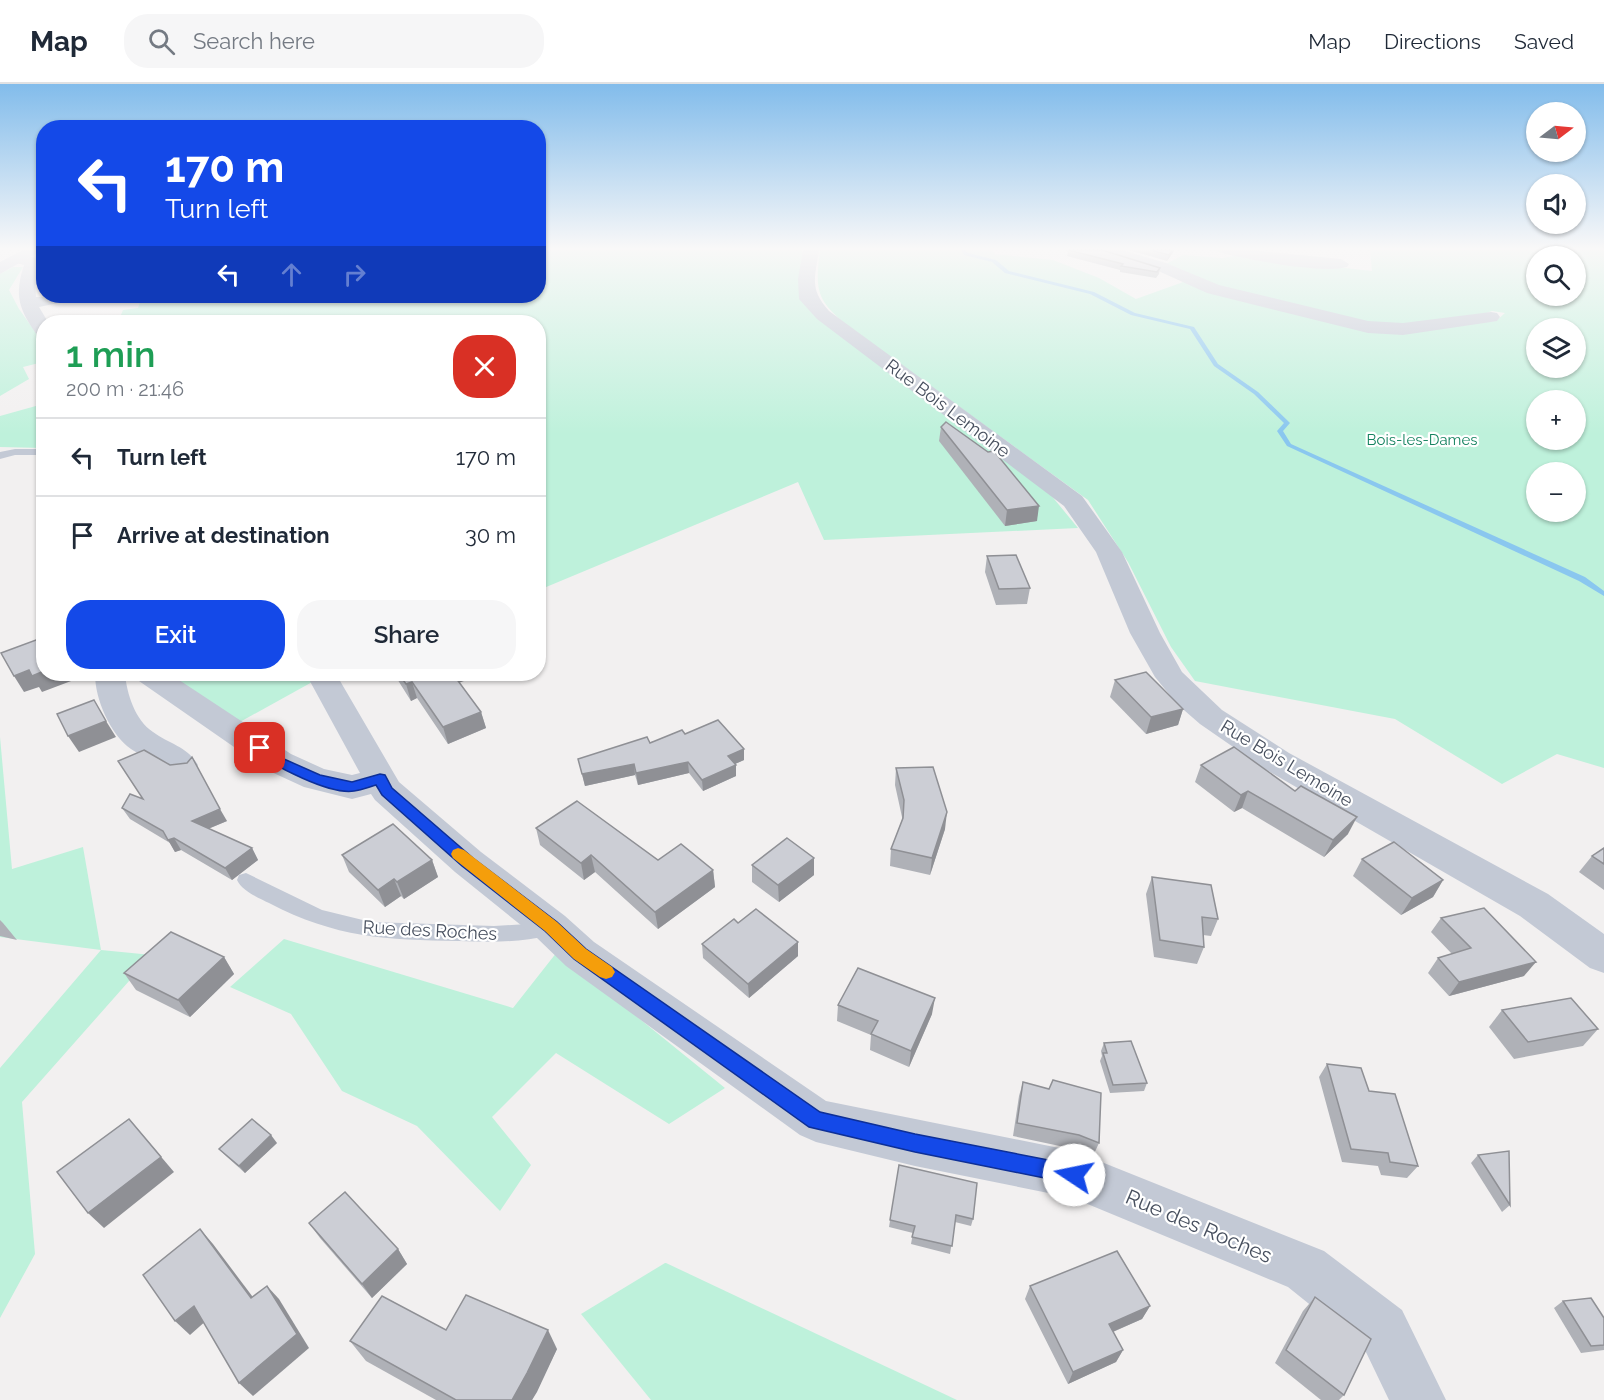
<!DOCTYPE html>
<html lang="en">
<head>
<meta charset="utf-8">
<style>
  body { margin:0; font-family:Raleway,sans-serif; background:#f6f6f7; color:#1f2937; height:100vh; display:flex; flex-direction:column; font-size:22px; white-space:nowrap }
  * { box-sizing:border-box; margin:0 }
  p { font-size:20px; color:#747a83 }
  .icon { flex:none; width:33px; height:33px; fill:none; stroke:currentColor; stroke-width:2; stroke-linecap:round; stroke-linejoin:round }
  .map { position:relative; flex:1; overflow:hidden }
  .panel { position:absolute; left:36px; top:231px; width:510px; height:366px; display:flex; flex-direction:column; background:#fff; border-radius:24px; box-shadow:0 2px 4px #0004 }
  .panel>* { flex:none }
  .top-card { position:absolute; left:36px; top:36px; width:510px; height:183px; border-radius:24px; box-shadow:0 2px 4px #0004; background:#1449e8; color:#fff; overflow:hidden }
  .needle { width:39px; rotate:74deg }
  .controls { position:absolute; left:1526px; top:18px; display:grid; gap:12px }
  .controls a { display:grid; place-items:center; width:60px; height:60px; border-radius:50%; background:#fff; box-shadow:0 2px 4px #0004; font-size:30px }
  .pin { position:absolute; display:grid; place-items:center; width:51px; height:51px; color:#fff; margin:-26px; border-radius:12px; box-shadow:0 3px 9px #0006 }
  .me { position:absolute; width:66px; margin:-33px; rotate:281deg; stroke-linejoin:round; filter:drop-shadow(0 0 4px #0008) }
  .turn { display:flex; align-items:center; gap:21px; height:126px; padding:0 30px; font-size:27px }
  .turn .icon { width:78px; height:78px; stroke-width:2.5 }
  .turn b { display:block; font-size:42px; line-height:51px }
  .lanes { display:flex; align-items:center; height:57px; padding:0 30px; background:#0003; justify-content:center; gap:30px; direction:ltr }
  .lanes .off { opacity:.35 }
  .round { display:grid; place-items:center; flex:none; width:63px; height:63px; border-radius:24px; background:#f6f6f7 }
  .headline { display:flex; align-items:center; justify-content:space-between; height:102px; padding:0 30px }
  h1 { font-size:36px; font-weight:600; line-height:45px; color:#1e9e55 }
  .cta { display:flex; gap:12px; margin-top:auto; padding:12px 30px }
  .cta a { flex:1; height:69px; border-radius:24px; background:#1449e8; color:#fff; font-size:24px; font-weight:600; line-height:69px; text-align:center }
  .cta a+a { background:#f6f6f7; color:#1f2937 }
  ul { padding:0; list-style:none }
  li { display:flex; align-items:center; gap:18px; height:78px; padding:0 30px; border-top:2px solid #e0e1e3 }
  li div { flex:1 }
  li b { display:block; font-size:22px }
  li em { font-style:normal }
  header { display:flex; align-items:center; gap:36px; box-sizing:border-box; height:84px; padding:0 30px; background:#fff; border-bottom:2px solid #e0e1e3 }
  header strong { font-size:28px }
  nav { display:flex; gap:33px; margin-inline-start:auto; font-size:21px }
  .search { width:420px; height:54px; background:#f6f6f7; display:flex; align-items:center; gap:15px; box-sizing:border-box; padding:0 21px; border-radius:24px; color:#747a83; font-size:22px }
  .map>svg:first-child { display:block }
</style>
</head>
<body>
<header>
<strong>Map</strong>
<div class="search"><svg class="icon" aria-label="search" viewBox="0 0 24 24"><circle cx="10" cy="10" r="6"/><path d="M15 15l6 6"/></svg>Search here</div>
<nav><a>Map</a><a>Directions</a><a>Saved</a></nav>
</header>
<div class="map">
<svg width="1604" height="1316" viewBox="0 0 1604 1316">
  <rect width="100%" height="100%" fill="#f2f0f0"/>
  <!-- green -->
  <g fill="#bef1db" fill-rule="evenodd">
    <path d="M 539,166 L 802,166 L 801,214 L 1041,399 L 1078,444 L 824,456 L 798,398 L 539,506 L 538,238 L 118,238 L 123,226 L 138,224 L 142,212 L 225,212 L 226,215 L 258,212 L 538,212 Z"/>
    <path d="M 820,166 L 992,166 L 995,170 L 1053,176 L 1099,194 L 1136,215 L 1186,197 L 1375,247 L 1496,237 L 1505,229 L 1492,227 L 1470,235 L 1398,243 L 1354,237 L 1211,202 L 1166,180 L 1183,171 L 1222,174 L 1234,172 L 1211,166 L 1248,166 L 1246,173 L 1372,187 L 1370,166 L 1604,166 L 1604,684 L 1557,670 L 1502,700 L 1395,635 L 1195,597 L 1171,563 L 1128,478 L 1088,416 L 849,243 C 816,216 815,207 820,166 ZM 1536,172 L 1575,172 L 1575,212 L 1536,212 ZM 1536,244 L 1575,244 L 1575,284 L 1536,284 ZM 1536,316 L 1575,316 L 1575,356 L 1536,356 ZM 1536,388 L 1575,388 L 1575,428 L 1536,428 Z"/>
    <path d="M 13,183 L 23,183 L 9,206 L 19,225 L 44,260 L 43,278 L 23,283 L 29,295 L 0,312 L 0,190 Z"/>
    <path d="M 43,320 L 43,364 L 0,363 L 0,332 Z"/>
    <path d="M 152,590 L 310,590 L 314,597 L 238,639 Z"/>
    <path d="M 0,653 L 12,785 L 83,763 L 101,866 L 152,871 L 22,1018 L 35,1170 L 0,1234 L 0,984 L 101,866 L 0,853 Z"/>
    <path d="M 284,855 L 513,924 L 557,868 L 725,1004 L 669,1040 L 556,969 L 492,1033 L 531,1081 L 500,1127 L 417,1042 L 342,1007 L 291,930 L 230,903 Z"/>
    <path d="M 665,1179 L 666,1179 L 957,1316 L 651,1316 L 581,1230 Z"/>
  </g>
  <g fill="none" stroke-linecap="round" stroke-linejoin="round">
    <!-- stream -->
    <path fill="#8ac7ef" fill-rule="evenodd" d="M 961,166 L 965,166 L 968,169 L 996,176 L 1009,187 L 1094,208 L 1135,229 L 1194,243 L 1218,280 L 1258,308 L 1289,338 L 1290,339 L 1283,347 L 1291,360 L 1585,493 L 1604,507 L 1604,512 L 1579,497 L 1287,362 L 1277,347 L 1284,339 L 1254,310 L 1214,282 L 1190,245 L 1131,231 L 1090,210 L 1005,189 L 992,178 L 964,171 Z"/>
    <!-- lane -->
    <g fill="#c3c9d5" fill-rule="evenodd">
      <path d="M 15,365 L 44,365 L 44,371 L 15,371 L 0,375 L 0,368 Z"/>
      <path d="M 246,789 L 322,826 L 371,838 L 494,842 L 527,840 L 550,835 L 557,837 L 560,843 L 557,849 L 550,851 C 520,859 490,858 459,857 C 386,856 336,854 269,819 C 259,814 242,807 237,796 L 239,791 Z"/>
    </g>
    <!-- street -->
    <g fill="#c3c9d5" fill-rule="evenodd">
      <path d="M 803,166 L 819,166 C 815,194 809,205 829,227 L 1082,412 L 1122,468 L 1160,549 L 1182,588 L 1222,626 L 1289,669 L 1548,810 L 1604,850 L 1604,889 L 1590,884 L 1520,832 L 1265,685 L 1200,640 L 1177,620 L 1155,593 L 1130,549 L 1096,468 L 1064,422 L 817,235 L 799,215 L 798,195 Z"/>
      <path d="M 1098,166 L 1122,166 L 1166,179 L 1219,201 L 1368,237 L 1403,239 L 1491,228 L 1497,229 L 1500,233 L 1497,237 L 1491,238 L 1403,251 L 1368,249 L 1207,209 L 1154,185 L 1100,169 Z"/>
      <path d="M 1221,166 L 1249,166 L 1341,175 L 1349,180 L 1347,183 C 1321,190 1251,176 1223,169 Z"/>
      <path d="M 18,170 L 36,174 L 40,180 L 35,201 L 36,213 L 76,212 L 73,216 L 39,223 L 48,238 L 44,238 L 44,252 L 37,251 C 19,225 14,212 24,181 L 12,178 L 10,175 Z"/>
      <path d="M 95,590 L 125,590 C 127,610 135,636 153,648 C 169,660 187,662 198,681 L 193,689 C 172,695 172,688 156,678 C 148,673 138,670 131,665 C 110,650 95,615 95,590 Z"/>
      <path d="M 135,590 L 170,590 L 291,670 L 324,685 L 352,691 L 360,689 L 306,590 L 336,590 L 399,698 L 481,768 L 565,832 L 594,858 L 826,1017 L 1074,1067 L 1324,1167 L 1402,1226 L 1446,1316 L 1389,1316 L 1364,1264 L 1288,1203 L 1073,1114 L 915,1082 L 816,1058 L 800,1051 L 566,882 L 537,854 L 455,788 L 375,716 L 371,710 L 352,715 L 304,703 L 267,686 L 139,597 Z"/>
    </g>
    <!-- secondary -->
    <path fill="#c2c9d9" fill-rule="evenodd" d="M 23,166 L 42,166 L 0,190 L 0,178 Z"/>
  </g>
  <!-- wall -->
  <g fill="#afb1b7">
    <path d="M 1068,166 L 1160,184 L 1159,190 L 1156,194 L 1120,188 L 1120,186 L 1067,172 Z"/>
    <path d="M 1129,166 L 1174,166 L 1167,177 Z"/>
    <path d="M 941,343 L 1037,437 L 1005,442 L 939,357 Z"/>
    <path d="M 987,472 L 1030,504 L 1027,520 L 996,521 L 985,488 Z"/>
    <path d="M 394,590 L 483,590 L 459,598 L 481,628 L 486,644 L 448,660 L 417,614 L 411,617 Z"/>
    <path d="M 1115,596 L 1183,625 L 1178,641 L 1146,650 L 1110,613 Z"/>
    <path d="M 685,650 L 744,665 L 744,676 L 735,680 L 736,692 L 703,707 L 689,689 L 638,701 L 635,691 L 585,702 L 578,675 Z"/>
    <path d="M 1201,681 L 1348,750 L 1324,773 L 1242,724 L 1234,728 L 1195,698 Z"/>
    <path d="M 896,684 L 945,745 L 930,791 L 890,782 L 891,765 L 902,736 L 902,733 L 895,701 Z"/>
    <path d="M 142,715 L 227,737 L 208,745 L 252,764 L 258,776 L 232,796 L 181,766 L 175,768 L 170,759 L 130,735 L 122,724 Z"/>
    <path d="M 536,744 L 658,776 L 713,786 L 715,803 L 658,845 L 595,788 L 584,796 L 540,761 Z"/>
    <path d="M 1604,764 L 1604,806 L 1579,788 L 1592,772 Z"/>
    <path d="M 342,771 L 432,776 L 438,793 L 404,815 L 401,812 L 385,823 L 349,788 Z"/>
    <path d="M 814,774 L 814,791 L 779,818 L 752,798 L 752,781 Z"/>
    <path d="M 1362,775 L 1443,796 L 1433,813 L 1401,831 L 1353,792 Z"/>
    <path d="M 1152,793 L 1218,835 L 1211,852 L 1203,851 L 1204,863 L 1197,880 L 1154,873 L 1146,810 Z"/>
    <path d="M 1441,834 L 1524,892 L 1449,912 L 1428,889 L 1438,874 L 1452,870 L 1431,848 Z"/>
    <path d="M 0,836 L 3,839 L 17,856 L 0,852 Z"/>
    <path d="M 702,860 L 798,872 L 749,914 L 703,874 Z"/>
    <path d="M 224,873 L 234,890 L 190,933 L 136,906 L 124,889 Z"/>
    <path d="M 838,921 L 932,930 L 909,983 L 870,966 L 871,951 L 837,937 Z"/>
    <path d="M 1502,926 L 1598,945 L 1583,962 L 1514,975 L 1489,943 Z"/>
    <path d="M 1104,959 L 1147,999 L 1144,1007 L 1110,1009 L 1100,977 L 1102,972 L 1101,967 Z"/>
    <path d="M 1327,980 L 1369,1007 L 1418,1082 L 1407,1094 L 1381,1091 L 1378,1082 L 1342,1078 L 1319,993 Z"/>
    <path d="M 1023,998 L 1099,1059 L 1093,1072 L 1074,1065 L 1013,1052 L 1019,1012 Z"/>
    <path d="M 277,1059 L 245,1089 L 226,1072 L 219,1065 Z"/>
    <path d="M 1478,1071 L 1510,1121 L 1502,1128 L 1471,1079 Z"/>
    <path d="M 899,1081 L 973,1135 L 971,1142 L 955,1138 L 950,1170 L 911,1160 L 913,1149 L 889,1143 Z"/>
    <path d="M 309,1139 L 398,1165 L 407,1180 L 372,1214 L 320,1154 Z"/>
    <path d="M 1030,1202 L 1150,1222 L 1142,1235 L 1113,1248 L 1123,1266 L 1116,1278 L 1068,1300 L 1025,1215 Z"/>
    <path d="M 1315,1213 L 1344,1311 L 1339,1316 L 1321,1316 L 1275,1279 L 1303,1227 Z"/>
    <path d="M 1563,1217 L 1604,1234 L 1604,1266 L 1581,1269 L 1554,1224 Z"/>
    <path d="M 446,1246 L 557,1265 L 532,1316 L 436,1316 L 366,1277 L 350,1257 Z"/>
  </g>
  <!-- shaded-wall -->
  <g fill="#8f9095">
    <path d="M 1172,166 L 1174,166 L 1174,167 L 1167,177 L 1169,171 Z"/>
    <path d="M 1039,422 L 1037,437 L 1005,442 L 1007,426 Z"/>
    <path d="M 29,586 L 44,587 L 44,590 L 86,590 L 87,591 L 42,608 L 39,603 L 24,608 L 14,592 Z"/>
    <path d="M 450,590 L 483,590 L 453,601 Z"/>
    <path d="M 412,598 L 417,614 L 411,617 L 406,600 Z"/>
    <path d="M 1183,625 L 1178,641 L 1146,650 L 1151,633 Z"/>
    <path d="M 481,628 L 486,644 L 448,660 L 443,643 Z"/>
    <path d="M 106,637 L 116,653 L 79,668 L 68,652 Z"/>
    <path d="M 744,665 L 744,676 L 728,683 L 728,672 Z"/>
    <path d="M 688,678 L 689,689 L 638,701 L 636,689 Z"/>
    <path d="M 634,680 L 635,691 L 585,702 L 582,690 Z"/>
    <path d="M 736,681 L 736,692 L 703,707 L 702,696 Z"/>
    <path d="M 1248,707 L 1242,724 L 1234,728 L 1241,711 Z"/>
    <path d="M 220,725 L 227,737 L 198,749 L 192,737 Z"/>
    <path d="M 947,728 L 945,745 L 930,791 L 932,774 Z"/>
    <path d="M 1357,733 L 1348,750 L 1324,773 L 1333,756 Z"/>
    <path d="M 174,754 L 181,766 L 175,768 L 168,756 Z"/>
    <path d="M 252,764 L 258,776 L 232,796 L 225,784 Z"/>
    <path d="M 591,771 L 595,788 L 584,796 L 581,779 Z"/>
    <path d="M 814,774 L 814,791 L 779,818 L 778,801 Z"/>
    <path d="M 432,776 L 438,793 L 404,815 L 397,798 Z"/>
    <path d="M 713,786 L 715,803 L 658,845 L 655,828 Z"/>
    <path d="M 394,795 L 401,812 L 385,823 L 378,806 Z"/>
    <path d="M 1443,796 L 1433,813 L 1401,831 L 1412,814 Z"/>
    <path d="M 798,858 L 798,872 L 749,914 L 748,900 Z"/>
    <path d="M 224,873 L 234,890 L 190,933 L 178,916 Z"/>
    <path d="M 1536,878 L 1524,892 L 1449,912 L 1459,898 Z"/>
    <path d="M 935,914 L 932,930 L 909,983 L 911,967 Z"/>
    <path d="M 129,1035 L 174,1088 L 104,1144 L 88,1129 Z"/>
    <path d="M 271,1051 L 277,1059 L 245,1089 L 239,1082 Z"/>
    <path d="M 200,1145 L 213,1160 L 264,1228 L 251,1214 Z"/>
    <path d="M 398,1165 L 407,1180 L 372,1214 L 362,1200 Z"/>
    <path d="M 267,1202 L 279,1215 L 309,1264 L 253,1312 L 239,1299 Z"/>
    <path d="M 194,1222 L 208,1235 L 190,1251 L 175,1237 Z"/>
    <path d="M 1150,1222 L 1142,1235 L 1103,1252 L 1109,1240 Z"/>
    <path d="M 548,1246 L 557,1265 L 537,1308 L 532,1316 L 512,1316 Z"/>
    <path d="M 1123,1266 L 1116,1278 L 1068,1300 L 1073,1288 Z"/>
  </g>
  <!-- building -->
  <g fill="#ccced5" stroke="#8f9095" stroke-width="1.5">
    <path d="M 1068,166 L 1102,166 L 1160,184 L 1157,188 L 1121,182 L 1123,180 Z"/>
    <path d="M 1150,166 L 1172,166 L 1169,171 Z"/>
    <path d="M 946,338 L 988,368 L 994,367 L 1039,422 L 1007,426 L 941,343 Z"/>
    <path d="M 1016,471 L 1030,504 L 999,505 L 987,472 Z"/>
    <path d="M 44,553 L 44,587 L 32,592 L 29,586 L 14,592 L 1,569 Z"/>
    <path d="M 1146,588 L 1183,625 L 1151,633 L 1115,596 Z"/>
    <path d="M 399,590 L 453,590 L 481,628 L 443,643 L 412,598 L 406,600 Z"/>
    <path d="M 94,616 L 106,637 L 68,652 L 57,630 Z"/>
    <path d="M 718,636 L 744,665 L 728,672 L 736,681 L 702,696 L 688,678 L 636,689 L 634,680 L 582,690 L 578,675 L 647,653 L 650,659 L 682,646 L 685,650 Z"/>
    <path d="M 1234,663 L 1295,707 L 1301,702 L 1357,733 L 1333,756 L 1248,707 L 1241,711 L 1201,681 Z"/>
    <path d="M 144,666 L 170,681 L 187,679 L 192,673 L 220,725 L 192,737 L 252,764 L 225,784 L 174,754 L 168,756 L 163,747 L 122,724 L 130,710 L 143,715 L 118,677 Z"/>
    <path d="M 933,683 L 947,728 L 932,774 L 891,765 L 903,734 L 904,716 L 896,684 Z"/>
    <path d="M 577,717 L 658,776 L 681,760 L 713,786 L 655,828 L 591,771 L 581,779 L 536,744 Z"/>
    <path d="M 393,740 L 432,776 L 397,798 L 394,795 L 378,806 L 342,771 Z"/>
    <path d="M 787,754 L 814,774 L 778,801 L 752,781 Z"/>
    <path d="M 1394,758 L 1443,796 L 1412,814 L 1362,775 Z"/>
    <path d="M 1604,764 L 1604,780 L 1592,772 Z"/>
    <path d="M 1152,793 L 1211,801 L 1218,835 L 1202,833 L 1204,863 L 1160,856 Z"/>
    <path d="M 1484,824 L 1536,878 L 1459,898 L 1438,874 L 1471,864 L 1441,834 Z"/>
    <path d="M 756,825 L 798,858 L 748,900 L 702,860 L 734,835 L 738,839 Z"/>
    <path d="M 171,848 L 224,873 L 178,916 L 124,889 Z"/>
    <path d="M 858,884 L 935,914 L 911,967 L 871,950 L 878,937 L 838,921 Z"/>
    <path d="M 1571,914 L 1598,945 L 1528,958 L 1502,926 Z"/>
    <path d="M 1131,957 L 1147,999 L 1113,1001 L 1103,969 L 1107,969 L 1104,959 Z"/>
    <path d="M 1327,980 L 1361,984 L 1369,1007 L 1395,1010 L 1418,1082 L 1390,1078 L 1388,1069 L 1351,1065 Z"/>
    <path d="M 1053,996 L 1101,1009 L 1099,1059 L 1079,1051 L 1017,1039 L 1023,998 L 1049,1005 Z"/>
    <path d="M 129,1035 L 161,1073 L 88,1129 L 57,1088 Z"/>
    <path d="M 252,1035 L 271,1051 L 239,1082 L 219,1065 Z"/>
    <path d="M 1509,1067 L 1510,1121 L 1478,1071 Z"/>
    <path d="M 899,1081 L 977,1099 L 973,1135 L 956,1131 L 952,1162 L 912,1153 L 915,1142 L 890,1136 Z"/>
    <path d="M 345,1108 L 398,1165 L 362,1200 L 309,1139 Z"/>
    <path d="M 200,1145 L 251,1214 L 267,1202 L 297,1250 L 239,1299 L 194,1222 L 175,1237 L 143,1191 Z"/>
    <path d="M 1117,1167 L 1150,1222 L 1109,1240 L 1123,1266 L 1073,1288 L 1030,1202 Z"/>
    <path d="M 466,1211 L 548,1246 L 527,1289 L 512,1316 L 456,1316 L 350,1257 L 382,1212 L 446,1246 Z"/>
    <path d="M 1315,1213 L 1371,1255 L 1344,1311 L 1286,1266 Z"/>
    <path d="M 1591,1214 L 1604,1234 L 1604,1261 L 1591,1262 L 1563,1217 Z"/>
  </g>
  <!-- sky -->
  <linearGradient id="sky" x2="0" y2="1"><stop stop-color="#82bceb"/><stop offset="0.47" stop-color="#f9f8f8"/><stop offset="1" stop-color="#f9f8f8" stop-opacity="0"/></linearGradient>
  <rect width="1604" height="350" fill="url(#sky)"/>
  <!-- route -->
  <path fill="#1449e8" stroke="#0d2f97" stroke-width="1.5" d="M 260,660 L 284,675 L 320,691 L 352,698 L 380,690 L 385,691 L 392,704 L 473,774 L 557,838 L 586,865 L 820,1028 L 915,1050 L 1074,1081 L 1081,1084 L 1084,1091 L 1081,1098 L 1074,1100 L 915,1068 L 809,1043 L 574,875 L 545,847 L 462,782 L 382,711 L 376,701 C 369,703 361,706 354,707 C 329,711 275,682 255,668 L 253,664 Z"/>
  <!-- slow -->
  <path fill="#f59e0b" d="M 458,764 L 464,766 L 557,838 L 586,865 L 612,883 L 615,888 L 612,893 L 606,895 L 600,893 L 574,875 L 545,847 L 453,774 L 451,770 L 453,766 Z"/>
  <g text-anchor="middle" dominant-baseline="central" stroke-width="4.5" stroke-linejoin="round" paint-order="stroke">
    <!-- far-park labels -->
    <g font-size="15" fill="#158360" stroke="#fff">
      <text x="1422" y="356">Bois-les-Dames</text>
    </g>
    <!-- street labels -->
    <g font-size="18" fill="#474f5e" stroke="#fff">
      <text transform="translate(948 324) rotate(37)">Rue Bois Lemoine</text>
      <text transform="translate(1287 679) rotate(31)">Rue Bois Lemoine</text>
      <text transform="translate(430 846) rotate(3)">Rue des Roches</text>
    </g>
    <!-- near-street labels -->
    <g font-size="21" fill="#474f5e" stroke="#fff">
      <text transform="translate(1199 1142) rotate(23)">Rue des Roches</text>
    </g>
  </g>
</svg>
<div class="controls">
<a><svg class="needle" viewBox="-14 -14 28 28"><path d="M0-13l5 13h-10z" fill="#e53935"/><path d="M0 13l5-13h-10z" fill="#747a83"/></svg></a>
<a><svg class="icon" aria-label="sound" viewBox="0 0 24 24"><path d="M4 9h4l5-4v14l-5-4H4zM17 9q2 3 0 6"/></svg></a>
<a><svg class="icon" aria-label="search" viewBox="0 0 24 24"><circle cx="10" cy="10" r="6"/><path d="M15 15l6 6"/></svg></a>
<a><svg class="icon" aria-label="layers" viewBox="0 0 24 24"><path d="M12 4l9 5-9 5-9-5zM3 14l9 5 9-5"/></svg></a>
<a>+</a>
<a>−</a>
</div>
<div class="pin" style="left:260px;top:664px;background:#d93025"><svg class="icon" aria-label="arrive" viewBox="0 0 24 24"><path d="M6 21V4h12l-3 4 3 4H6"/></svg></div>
<svg class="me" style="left:1074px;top:1091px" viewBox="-20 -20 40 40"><circle r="19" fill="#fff"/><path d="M0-13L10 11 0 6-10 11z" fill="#1449e8"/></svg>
<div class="top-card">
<div class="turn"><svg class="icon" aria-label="left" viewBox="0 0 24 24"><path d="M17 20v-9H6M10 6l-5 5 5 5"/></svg><div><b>170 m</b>Turn left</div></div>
<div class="lanes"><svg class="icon" aria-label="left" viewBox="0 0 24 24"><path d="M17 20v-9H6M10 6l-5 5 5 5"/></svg><svg class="icon off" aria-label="ahead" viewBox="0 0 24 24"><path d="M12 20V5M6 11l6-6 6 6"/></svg><svg class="icon off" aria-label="right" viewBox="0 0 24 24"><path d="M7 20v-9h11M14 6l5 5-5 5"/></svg></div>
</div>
<section class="panel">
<div class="headline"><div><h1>1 min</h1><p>200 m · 21:46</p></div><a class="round" style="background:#d93025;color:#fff"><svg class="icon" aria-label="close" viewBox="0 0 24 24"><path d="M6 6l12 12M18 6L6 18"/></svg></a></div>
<ul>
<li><svg class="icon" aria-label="left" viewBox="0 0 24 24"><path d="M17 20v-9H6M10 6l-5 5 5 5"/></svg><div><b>Turn left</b></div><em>170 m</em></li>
<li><svg class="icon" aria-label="arrive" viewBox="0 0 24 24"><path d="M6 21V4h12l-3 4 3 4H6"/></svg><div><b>Arrive at destination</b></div><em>30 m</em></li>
</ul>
<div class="cta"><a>Exit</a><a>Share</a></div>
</section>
</div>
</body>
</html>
